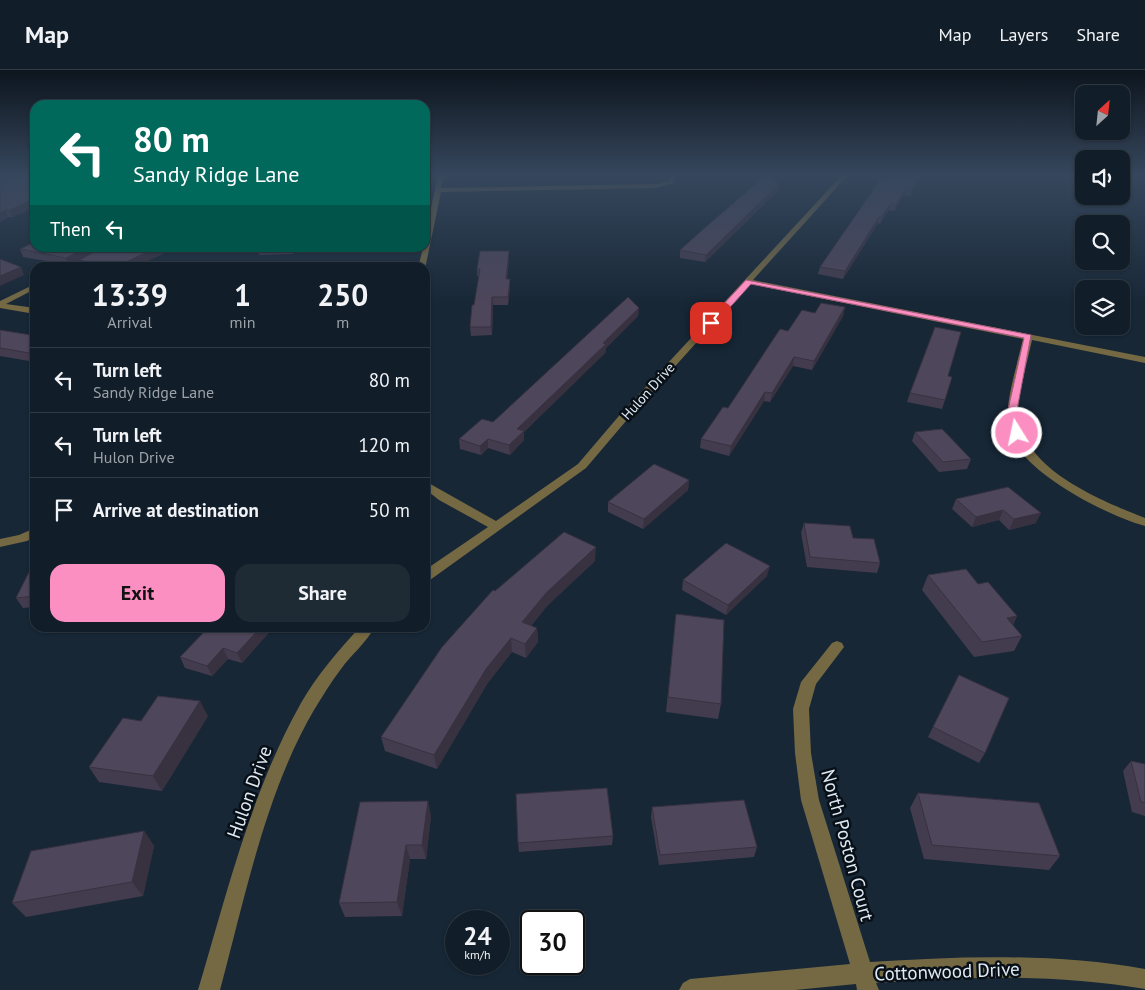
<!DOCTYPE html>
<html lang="en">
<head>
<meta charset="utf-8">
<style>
  body { margin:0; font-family:"PT Sans",sans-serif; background:#1e2a34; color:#f1f3f6; height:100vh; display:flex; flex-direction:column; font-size:19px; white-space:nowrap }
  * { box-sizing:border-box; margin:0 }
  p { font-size:16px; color:#9ca2a8 }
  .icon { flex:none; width:28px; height:28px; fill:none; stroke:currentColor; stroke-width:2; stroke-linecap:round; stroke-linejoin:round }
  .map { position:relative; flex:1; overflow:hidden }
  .details { position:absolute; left:30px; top:192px; width:400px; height:370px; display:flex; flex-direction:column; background:#111d28; border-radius:15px; box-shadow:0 1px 4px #0004,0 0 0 1px #303b45 }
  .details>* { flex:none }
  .banner { position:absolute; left:30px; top:30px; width:400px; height:152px; border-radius:15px; box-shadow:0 1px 4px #0004,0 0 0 1px #303b45; background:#00695c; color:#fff; overflow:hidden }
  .needle { width:32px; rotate:27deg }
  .tools { position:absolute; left:1075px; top:15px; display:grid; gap:10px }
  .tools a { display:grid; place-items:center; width:55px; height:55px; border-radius:10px; background:#111d28; box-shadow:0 1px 4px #0004,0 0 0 1px #303b45; font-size:25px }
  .speed { position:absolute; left:445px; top:840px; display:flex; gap:10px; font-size:25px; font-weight:700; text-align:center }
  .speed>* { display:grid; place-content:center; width:65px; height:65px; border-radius:50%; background:#111d28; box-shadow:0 1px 4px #0004,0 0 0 1px #303b45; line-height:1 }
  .speed small { font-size:12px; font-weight:400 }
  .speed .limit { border:2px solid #111; border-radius:8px; background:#fff; color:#111 }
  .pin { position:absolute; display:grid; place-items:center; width:42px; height:42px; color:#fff; margin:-21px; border-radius:10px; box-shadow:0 2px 8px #0006 }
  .me { position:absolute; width:55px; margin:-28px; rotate:350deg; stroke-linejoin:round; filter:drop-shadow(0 0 4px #0008) }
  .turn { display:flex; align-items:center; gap:18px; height:105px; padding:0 20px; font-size:22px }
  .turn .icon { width:65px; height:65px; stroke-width:2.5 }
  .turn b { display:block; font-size:35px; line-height:42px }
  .then { display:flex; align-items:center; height:48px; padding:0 20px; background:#0003; gap:10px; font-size:19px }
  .eta { display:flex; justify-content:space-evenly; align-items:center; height:85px; text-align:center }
  .eta b { font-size:30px; font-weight:700; line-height:35px }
  .cta { display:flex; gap:10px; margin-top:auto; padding:10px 20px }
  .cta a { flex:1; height:58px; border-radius:15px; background:#fc8fc2; color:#111; font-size:20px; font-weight:700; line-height:58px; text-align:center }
  .cta a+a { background:#1e2a34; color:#f1f3f6 }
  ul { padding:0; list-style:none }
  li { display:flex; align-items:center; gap:15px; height:65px; padding:0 20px; border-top:1px solid #303b45 }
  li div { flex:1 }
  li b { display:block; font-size:19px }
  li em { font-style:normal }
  header { display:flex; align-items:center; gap:30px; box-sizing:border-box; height:70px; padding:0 25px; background:#111d28; border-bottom:1px solid #303b45 }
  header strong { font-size:24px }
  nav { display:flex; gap:28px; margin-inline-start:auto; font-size:18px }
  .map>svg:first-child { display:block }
</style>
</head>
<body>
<header>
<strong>Map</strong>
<nav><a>Map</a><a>Layers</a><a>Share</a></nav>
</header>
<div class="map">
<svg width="1145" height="920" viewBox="0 0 1145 920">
  <rect width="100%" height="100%" fill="#172736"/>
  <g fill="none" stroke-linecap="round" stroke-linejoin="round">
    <!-- minor -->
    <g fill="#756944" fill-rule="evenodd">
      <path d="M 0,105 L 26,105 L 23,107 L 0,107 Z"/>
      <path d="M 438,105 L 444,105 L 441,118 L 656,114 L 669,111 L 670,105 L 676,105 L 674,113 L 656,118 L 441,122 L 425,199 L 425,198 L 418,198 L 423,178 L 425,178 L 425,166 Z"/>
      <path d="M 842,105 L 848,105 L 753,210 L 1145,287 L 1145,293 L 1032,270 C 1028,289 1018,325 1018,342 C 1021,399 1100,430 1145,448 L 1145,456 C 1109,446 1041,411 1019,379 C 1012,369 1009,356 1008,343 C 1007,327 1019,287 1023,269 L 749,214 L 626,351 L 586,398 L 430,510 L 425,512 L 425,500 L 488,457 L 439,430 L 425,419 L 425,411 L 496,451 L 578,394 L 618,347 Z"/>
      <path d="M 105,178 L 114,178 L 78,198 L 68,198 Z"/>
      <path d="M 35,214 L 35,219 L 6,234 L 35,238 L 35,244 L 0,238 L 0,231 Z"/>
      <path d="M 35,458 L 35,467 L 27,471 L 0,477 L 0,469 L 19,465 Z"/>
      <path d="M 359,558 L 374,558 C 366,573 351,585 341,599 C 331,612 322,627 314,640 C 265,724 245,828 220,920 L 198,920 C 227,823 251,722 301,633 C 317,605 338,581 359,558 Z"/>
      <path d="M 837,571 L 842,573 L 844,577 L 816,614 L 809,639 L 811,683 L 819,730 L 870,892 C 961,886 1054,883 1145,899 L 1145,919 C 1057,904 966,906 876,913 L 879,920 L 857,920 L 856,914 L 795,920 L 679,920 L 683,913 L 690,909 L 850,894 L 801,730 L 795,683 L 793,639 L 801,612 L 832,573 Z"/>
    </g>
  </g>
  <!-- wall -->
  <g fill="#433c4e">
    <path d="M 0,105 L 9,105 L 11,109 L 35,105 L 35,137 L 13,147 L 8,147 L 0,152 Z"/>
    <path d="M 921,105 L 910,126 L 904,125 L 894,141 L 889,140 L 880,154 L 878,153 L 843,209 L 818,204 L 820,197 L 888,111 Z"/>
    <path d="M 778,121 L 705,192 L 680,188 L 680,180 Z"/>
    <path d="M 102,178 L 69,195 L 23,187 L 20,179 Z"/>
    <path d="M 175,178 L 132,198 L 82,198 L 79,190 Z"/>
    <path d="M 257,178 L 296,178 L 293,184 L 259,185 Z"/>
    <path d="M 509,181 L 509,189 L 507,209 L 510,209 L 510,217 L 508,235 L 493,235 L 492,265 L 471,266 L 470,257 L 479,206 L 477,206 L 477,199 Z"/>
    <path d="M 845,237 L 843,246 L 812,300 L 793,296 L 770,332 L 764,331 L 729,386 L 700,378 L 701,369 L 728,338 L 788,261 L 815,243 Z"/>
    <path d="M 639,238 L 638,246 L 606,278 L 606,282 L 524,362 L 524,370 L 510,385 L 488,378 L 481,385 L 460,379 L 459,369 L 493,352 Z"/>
    <path d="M 0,260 L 31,265 L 35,262 L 35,292 L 0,286 Z"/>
    <path d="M 948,306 L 945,330 L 942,339 L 907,332 L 910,323 Z"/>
    <path d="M 915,362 L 971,389 L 967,399 L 939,402 L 912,371 Z"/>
    <path d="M 689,410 L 688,420 L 643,459 L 608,442 L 608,432 Z"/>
    <path d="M 1008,417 L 1036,453 L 1009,460 L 999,450 L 972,457 L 952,439 L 956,429 Z"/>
    <path d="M 804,453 L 853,468 L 880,493 L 877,503 L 807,497 L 801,463 Z"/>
    <path d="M 595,491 L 547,536 L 531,556 L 537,558 L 538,572 L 526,588 L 512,582 L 487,614 L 437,699 L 385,681 L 381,667 L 495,521 Z"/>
    <path d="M 35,493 L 35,537 L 23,538 L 16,528 Z"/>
    <path d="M 928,505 L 978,514 L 1017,546 L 1013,555 L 1022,566 L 1014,581 L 974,587 L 922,520 Z"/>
    <path d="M 767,506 L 726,545 L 682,520 L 683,510 Z"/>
    <path d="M 676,544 L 721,634 L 718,649 L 666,642 Z"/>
    <path d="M 208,558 L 273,558 L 242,593 L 228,589 L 212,606 L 185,598 L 180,587 Z"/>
    <path d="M 959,605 L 985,683 L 979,693 L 928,667 Z"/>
    <path d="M 208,646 L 162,721 L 99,712 L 89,697 L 141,651 Z"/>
    <path d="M 1131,691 L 1145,694 L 1145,746 L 1132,742 L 1123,701 Z"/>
    <path d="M 918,723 L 1060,786 L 1049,800 L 924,789 L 910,738 Z"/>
    <path d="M 652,737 L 757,777 L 754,787 L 659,795 L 651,747 Z"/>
    <path d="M 431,746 L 426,789 L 410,789 L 402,846 L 345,847 L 339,833 Z"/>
    <path d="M 144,761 L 154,776 L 143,826 L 26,847 L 12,833 Z"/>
    <path d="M 613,766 L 612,775 L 519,782 L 518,773 Z"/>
  </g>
  <!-- shaded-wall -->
  <g fill="#373140">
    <path d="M 3,105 L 9,105 L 11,109 L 0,115 L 0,107 Z"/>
    <path d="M 920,105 L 921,105 L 910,126 L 911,119 Z"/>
    <path d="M 779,114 L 778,121 L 705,192 L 706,185 Z"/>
    <path d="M 906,118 L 904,125 L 894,141 L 896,134 Z"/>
    <path d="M 35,128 L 35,137 L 13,147 L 10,140 Z"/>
    <path d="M 890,134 L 889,140 L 880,154 L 882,147 Z"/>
    <path d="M 5,140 L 8,147 L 0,152 L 0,143 Z"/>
    <path d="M 879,147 L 878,153 L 843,209 L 845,201 Z"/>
    <path d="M 85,178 L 102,178 L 69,195 L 66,188 Z"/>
    <path d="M 156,178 L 175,178 L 132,198 L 115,198 L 115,197 Z"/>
    <path d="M 292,178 L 296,178 L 293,184 Z"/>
    <path d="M 509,181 L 509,189 L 506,217 L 506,209 Z"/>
    <path d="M 21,197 L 24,205 L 0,216 L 0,206 Z"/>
    <path d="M 510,209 L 510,217 L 508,235 L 508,227 Z"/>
    <path d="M 492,227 L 493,235 L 492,265 L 491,257 Z"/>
    <path d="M 845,237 L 843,246 L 812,300 L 814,291 Z"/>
    <path d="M 639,238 L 638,246 L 606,278 L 606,282 L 524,362 L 524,370 L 510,385 L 509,375 L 517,359 Z"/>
    <path d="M 794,287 L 793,296 L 770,332 L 772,323 Z"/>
    <path d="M 765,322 L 764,331 L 729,386 L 731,376 Z"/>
    <path d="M 488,369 L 488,378 L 481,385 L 480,376 Z"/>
    <path d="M 689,410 L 688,420 L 643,459 L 644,449 Z"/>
    <path d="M 1003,440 L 999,450 L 972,457 L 976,447 Z"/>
    <path d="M 1041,443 L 1036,453 L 1009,460 L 1014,449 Z"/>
    <path d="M 596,477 L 595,491 L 547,536 L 523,566 L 522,552 L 547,522 Z"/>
    <path d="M 770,496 L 767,506 L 726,545 L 728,535 Z"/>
    <path d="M 1017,546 L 1009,562 L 1007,548 Z"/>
    <path d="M 260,558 L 273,558 L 242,593 L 237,583 Z"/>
    <path d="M 537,558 L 538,572 L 526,588 L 525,574 Z"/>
    <path d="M 511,568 L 512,582 L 487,614 L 437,699 L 434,685 L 486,599 Z"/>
    <path d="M 223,578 L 228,589 L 212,606 L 207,596 Z"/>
    <path d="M 200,631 L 208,646 L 162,721 L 153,706 Z"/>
    <path d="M 428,731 L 431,746 L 426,789 L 422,775 Z"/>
    <path d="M 144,761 L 154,776 L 143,826 L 132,812 Z"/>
    <path d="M 406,775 L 410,789 L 402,846 L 397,832 Z"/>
  </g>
  <!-- building -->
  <g fill="#4e465b" stroke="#373140">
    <path d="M 18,105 L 35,105 L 35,128 L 10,140 L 5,140 L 0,143 L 0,114 Z"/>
    <path d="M 766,105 L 769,105 L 779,114 L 706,185 L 680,180 L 708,155 Z"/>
    <path d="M 893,105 L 920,105 L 911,119 L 906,118 L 896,134 L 890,134 L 882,147 L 879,147 L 845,201 L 820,197 L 880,110 L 888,111 Z"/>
    <path d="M 35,172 L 35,178 L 85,178 L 66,188 L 20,179 Z"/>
    <path d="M 102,178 L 156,178 L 115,197 L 79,190 Z"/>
    <path d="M 480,181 L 509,181 L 506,209 L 510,209 L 508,227 L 492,227 L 491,257 L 470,257 L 472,235 L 474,235 L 480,199 L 477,199 Z"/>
    <path d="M 0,189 L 21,197 L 0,206 Z"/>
    <path d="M 628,227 L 639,238 L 603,273 L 606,274 L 517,359 L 524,361 L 509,375 L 488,369 L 480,376 L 459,369 L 482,349 L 493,352 Z"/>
    <path d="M 821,233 L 845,237 L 814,291 L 794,287 L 772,323 L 765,322 L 731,376 L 701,369 L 723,337 L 728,338 L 780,259 L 788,261 L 802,240 L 815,243 Z"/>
    <path d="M 935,257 L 961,262 L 948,306 L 952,307 L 945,330 L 910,323 Z"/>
    <path d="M 0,260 L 31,265 L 35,262 L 35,284 L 0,278 Z"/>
    <path d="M 942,359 L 971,389 L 943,392 L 915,362 Z"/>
    <path d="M 654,394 L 689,410 L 644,449 L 608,432 Z"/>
    <path d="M 1008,417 L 1041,443 L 1014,449 L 1003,440 L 976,447 L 956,429 Z"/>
    <path d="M 804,453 L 850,456 L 853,468 L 874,469 L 880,493 L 810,487 Z"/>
    <path d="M 564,462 L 596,477 L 547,522 L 522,552 L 537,558 L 525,574 L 511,568 L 486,599 L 434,685 L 381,667 L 442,577 L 493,520 L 495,521 Z"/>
    <path d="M 726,473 L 770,496 L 728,535 L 683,510 Z"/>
    <path d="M 35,493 L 35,526 L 16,528 L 33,494 Z"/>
    <path d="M 966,499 L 978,514 L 988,512 L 1017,546 L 1007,548 L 1022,566 L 982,572 L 928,505 Z"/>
    <path d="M 676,544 L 724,550 L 721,634 L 668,627 Z"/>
    <path d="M 208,558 L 260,558 L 237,583 L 223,578 L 207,596 L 180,587 Z"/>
    <path d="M 959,605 L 1009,628 L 985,683 L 933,657 Z"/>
    <path d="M 158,626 L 200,631 L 153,706 L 89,697 L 123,648 L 141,651 Z"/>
    <path d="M 1131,691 L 1145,694 L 1145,733 L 1141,732 Z"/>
    <path d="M 607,718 L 613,766 L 518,773 L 516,724 Z"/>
    <path d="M 918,723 L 1039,733 L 1060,786 L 932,775 Z"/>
    <path d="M 744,730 L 757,777 L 660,785 L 652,737 Z"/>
    <path d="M 428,731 L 422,775 L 406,775 L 397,832 L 339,833 L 360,732 Z"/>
    <path d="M 144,761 L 132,812 L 12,833 L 31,781 Z"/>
  </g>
  <!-- sky -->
  <linearGradient id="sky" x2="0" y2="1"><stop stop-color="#0d151e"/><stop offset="0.45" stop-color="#36475d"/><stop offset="1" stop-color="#36475d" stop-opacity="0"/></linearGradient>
  <rect width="1145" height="234" fill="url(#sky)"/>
  <!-- route -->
  <path fill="#fc8fc2" stroke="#a45d7e" d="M 746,210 L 1031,265 L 1017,340 L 1022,363 L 1017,366 L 1012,363 L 1008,340 L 1024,268 L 751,214 L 714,255 L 708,255 L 708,251 Z"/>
  <g text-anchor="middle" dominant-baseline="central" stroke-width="5" stroke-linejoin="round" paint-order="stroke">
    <!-- far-street labels -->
    <g font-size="14" fill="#dfeaf4" stroke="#080f16">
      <text transform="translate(648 321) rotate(-48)">Hulon Drive</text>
    </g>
    <!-- near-street labels -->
    <g font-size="19" fill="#dfeaf4" stroke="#080f16">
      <text transform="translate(249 722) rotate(-70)">Hulon Drive</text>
      <text transform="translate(848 775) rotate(75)">North Poston Court</text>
      <text transform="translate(947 901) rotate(-2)">Cottonwood Drive</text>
    </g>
  </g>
</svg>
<div class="tools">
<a><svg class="needle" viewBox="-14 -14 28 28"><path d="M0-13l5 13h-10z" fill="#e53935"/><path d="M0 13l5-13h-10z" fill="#9ca2a8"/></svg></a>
<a><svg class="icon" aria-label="sound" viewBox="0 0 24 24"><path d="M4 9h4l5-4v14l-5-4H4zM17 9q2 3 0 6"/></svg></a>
<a><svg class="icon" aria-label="search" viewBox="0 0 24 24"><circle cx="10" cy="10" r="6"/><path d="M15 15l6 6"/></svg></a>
<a><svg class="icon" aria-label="layers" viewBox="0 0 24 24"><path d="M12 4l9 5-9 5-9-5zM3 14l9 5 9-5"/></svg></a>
</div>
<div class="speed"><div>24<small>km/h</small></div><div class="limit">30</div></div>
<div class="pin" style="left:711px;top:253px;background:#d93025"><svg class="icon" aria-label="arrive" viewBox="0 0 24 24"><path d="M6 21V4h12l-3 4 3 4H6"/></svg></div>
<svg class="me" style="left:1017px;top:363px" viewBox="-20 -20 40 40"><circle r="17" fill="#fc8fc2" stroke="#fff" stroke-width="3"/><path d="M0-11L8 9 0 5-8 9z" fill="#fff"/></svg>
<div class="banner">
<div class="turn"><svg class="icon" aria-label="left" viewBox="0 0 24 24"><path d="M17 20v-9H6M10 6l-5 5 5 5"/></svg><div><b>80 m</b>Sandy Ridge Lane</div></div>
<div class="then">Then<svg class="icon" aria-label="left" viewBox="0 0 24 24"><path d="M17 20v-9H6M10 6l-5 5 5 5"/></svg></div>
</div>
<section class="details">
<div class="eta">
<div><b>13:39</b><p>Arrival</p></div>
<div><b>1</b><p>min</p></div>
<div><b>250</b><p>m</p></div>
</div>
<ul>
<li><svg class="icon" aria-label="left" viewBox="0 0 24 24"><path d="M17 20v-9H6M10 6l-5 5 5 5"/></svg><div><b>Turn left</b><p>Sandy Ridge Lane</p></div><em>80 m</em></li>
<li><svg class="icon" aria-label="left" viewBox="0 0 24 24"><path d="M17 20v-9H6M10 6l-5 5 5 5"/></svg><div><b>Turn left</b><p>Hulon Drive</p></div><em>120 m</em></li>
<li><svg class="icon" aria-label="arrive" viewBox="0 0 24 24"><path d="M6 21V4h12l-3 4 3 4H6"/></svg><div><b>Arrive at destination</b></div><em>50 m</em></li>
</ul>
<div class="cta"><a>Exit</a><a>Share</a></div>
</section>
</div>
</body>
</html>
